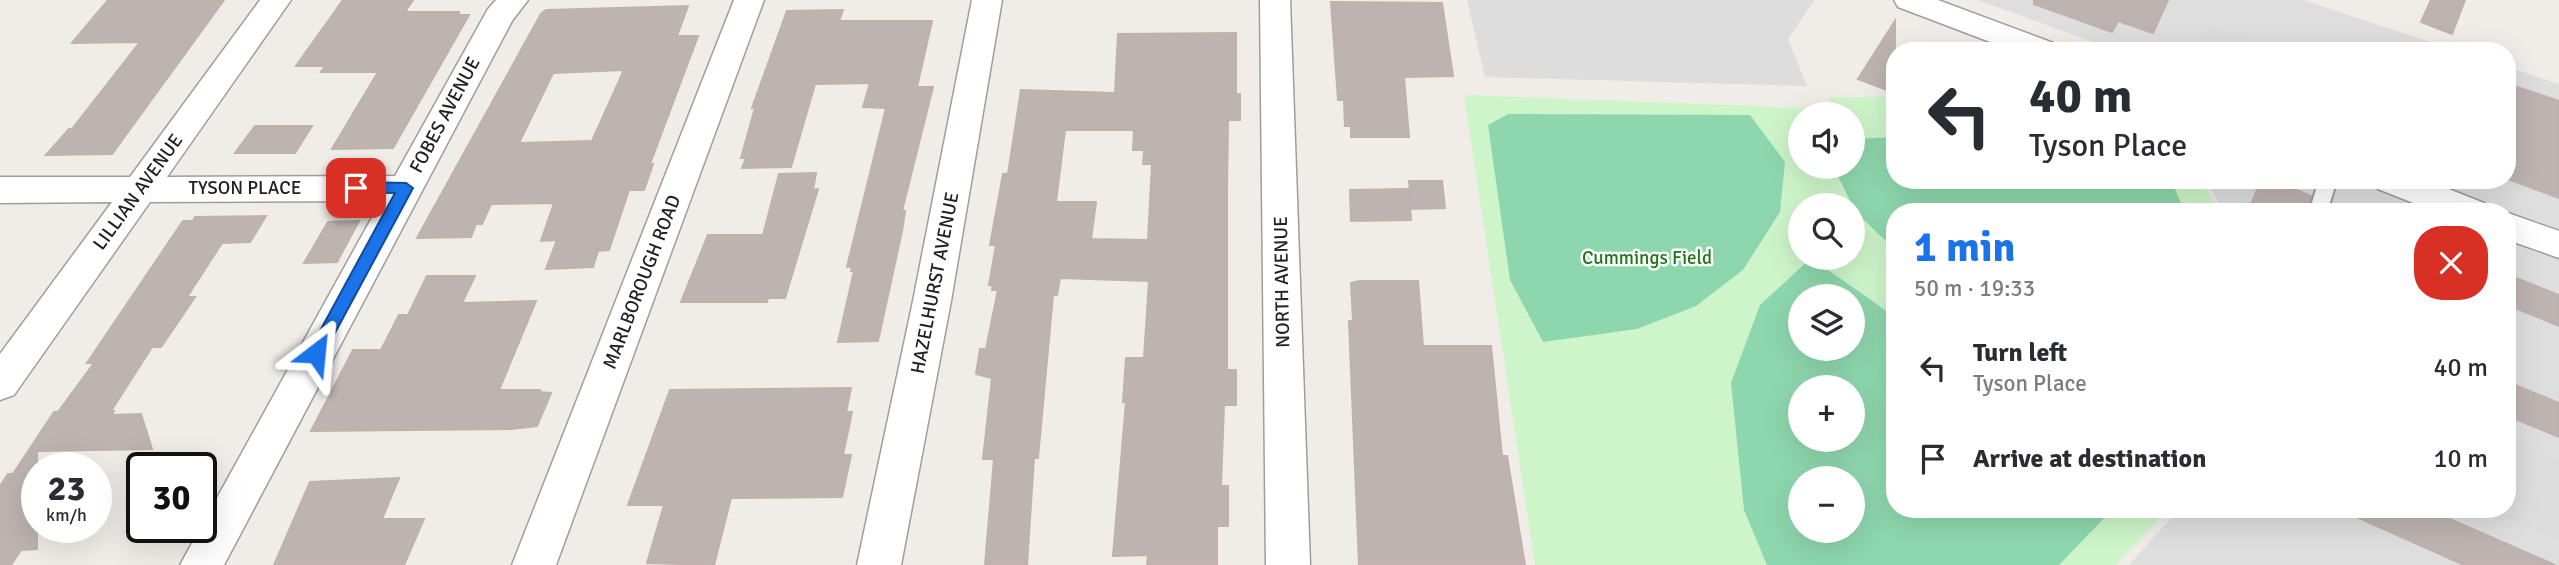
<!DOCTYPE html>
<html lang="en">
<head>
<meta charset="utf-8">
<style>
  body { margin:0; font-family:Signika,sans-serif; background:#f2f2f3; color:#2b2b33; height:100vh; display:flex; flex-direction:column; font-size:26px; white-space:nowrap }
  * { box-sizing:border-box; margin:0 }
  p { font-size:23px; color:#7c7c81 }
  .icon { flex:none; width:38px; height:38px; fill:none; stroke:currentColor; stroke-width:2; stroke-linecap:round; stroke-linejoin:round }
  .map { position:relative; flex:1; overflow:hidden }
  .details { position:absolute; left:1886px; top:203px; width:630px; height:315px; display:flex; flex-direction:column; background:#fff; border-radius:28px; box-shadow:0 7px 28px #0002 }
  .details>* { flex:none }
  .guide { position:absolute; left:1886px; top:42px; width:630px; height:147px; border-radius:28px; box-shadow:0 7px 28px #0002; background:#fff; color:#2b2b33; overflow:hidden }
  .controls { position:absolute; left:1788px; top:102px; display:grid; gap:14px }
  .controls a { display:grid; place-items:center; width:77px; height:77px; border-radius:50%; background:#fff; box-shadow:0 7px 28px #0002; font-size:35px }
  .speed { position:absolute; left:21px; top:452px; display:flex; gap:14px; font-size:35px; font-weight:700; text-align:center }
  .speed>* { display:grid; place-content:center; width:91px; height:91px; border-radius:50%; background:#fff; box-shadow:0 7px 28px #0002; line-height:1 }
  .speed small { font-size:18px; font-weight:400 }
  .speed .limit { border:4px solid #111; border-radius:10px; background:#fff; color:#111 }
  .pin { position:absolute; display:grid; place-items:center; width:60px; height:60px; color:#fff; margin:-30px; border-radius:14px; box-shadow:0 4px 10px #0006 }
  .me { position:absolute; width:77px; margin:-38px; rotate:29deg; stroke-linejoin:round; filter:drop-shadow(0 0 5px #0008) }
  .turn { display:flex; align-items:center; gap:24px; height:147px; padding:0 28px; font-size:32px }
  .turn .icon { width:91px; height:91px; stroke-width:2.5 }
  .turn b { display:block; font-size:49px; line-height:60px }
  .round { display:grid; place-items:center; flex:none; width:74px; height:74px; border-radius:28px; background:#f2f2f3 }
  .summary { display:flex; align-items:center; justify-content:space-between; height:119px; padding:0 28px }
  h1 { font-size:42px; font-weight:800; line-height:52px; color:#1a73e8 }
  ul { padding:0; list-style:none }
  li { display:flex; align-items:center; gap:21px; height:91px; padding:0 28px }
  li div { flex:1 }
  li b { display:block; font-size:26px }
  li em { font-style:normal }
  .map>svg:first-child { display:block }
</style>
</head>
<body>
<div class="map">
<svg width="2559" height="565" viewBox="0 0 2559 565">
  <rect width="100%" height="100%" fill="#f0ece8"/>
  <!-- residential -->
  <g fill="#dfdede">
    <path d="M 1978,0 L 2303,0 L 2457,51 L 2118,51 Z"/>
    <path d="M 2508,67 L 2559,84 L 2559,565 L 2129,565 L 2179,509 L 2508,509 L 2508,212 L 2223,212 L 2206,180 L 2508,180 Z"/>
  </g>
  <!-- park -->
  <path fill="#cef5ca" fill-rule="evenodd" d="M 1464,95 L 1832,109 L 1829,98 L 1895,96 L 1895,180 L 2202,180 L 2220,212 L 1895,212 L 1895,509 L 2168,509 L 2116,565 L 1535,565 ZM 1801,114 L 1853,114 L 1853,166 L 1801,166 ZM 1801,205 L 1853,205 L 1853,257 L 1801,257 ZM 1801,296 L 1853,296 L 1853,348 L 1801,348 ZM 1801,387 L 1853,387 L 1853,439 L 1801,439 ZM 1801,478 L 1853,478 L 1853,530 L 1801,530 Z"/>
  <!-- pitch -->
  <g fill="#8ed7ae" fill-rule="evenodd">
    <path d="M 1508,114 L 1750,115 L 1785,162 L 1780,212 L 1743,270 L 1696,306 L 1637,329 L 1543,342 L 1510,280 L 1488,125 Z"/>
    <path d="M 1895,137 L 1895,180 L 2171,180 L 2185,212 L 1895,212 L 1895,250 L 1855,211 L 1833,166 L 1853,166 L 1853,139 Z"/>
    <path d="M 1811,258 L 1895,317 L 1895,509 L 2113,509 L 2059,565 L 1767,565 L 1744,510 L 1731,383 L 1760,305 ZM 1801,296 L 1853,296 L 1853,348 L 1801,348 ZM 1801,387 L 1853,387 L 1853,439 L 1801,439 ZM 1801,478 L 1853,478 L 1853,530 L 1801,530 Z"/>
  </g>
  <!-- parking -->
  <g fill="#ddd">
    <path d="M 1467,0 L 1814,0 L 1788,39 L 1807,86 L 1485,77 Z"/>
    <path d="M 2206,22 L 2287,51 L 2193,51 Z"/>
    <path d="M 2508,440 L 2559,461 L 2559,541 L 2486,509 L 2508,509 Z"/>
  </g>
  <!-- building -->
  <g fill="#bdb4b1" stroke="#c1b1ac" stroke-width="2" fill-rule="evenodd">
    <path d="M 108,0 L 224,0 L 112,154 L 46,155 L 69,129 L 72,129 L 140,42 L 72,43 Z"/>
    <path d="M 343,0 L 413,0 L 405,12 L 459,12 L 458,15 L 469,15 L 393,148 L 332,149 L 378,72 L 321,72 L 325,66 L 296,66 Z"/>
    <path d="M 2034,0 L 2168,0 L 2153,33 L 2118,21 L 2112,32 L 2034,4 Z"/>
    <path d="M 2431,0 L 2465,0 L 2452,34 L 2421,22 Z"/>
    <path d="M 1331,2 L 1442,3 L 1453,76 L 1404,77 L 1409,137 L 1351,137 L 1351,126 L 1345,126 L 1344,100 L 1338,100 Z"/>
    <path d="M 688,6 L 677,36 L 698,36 L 650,164 L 653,164 L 644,190 L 629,190 L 609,250 L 598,251 L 593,267 L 546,269 L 557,240 L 541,241 L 554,203 L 491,204 L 482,224 L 476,224 L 471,237 L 417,238 L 541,14 L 546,10 ZM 624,70 L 592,141 L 519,143 L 553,73 Z"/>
    <path d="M 843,10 L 839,21 L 932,21 L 917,87 L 933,87 L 902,211 L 905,211 L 902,231 L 878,341 L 838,342 L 854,271 L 851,271 L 852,266 L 847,267 L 886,108 L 863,107 L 870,83 L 815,84 L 791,167 L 742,168 L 746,158 L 741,158 L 755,108 L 752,108 L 787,11 Z"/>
    <path d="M 1895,21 L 1895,93 L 1858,79 Z"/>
    <path d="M 1236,33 L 1236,94 L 1240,94 L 1240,120 L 1228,120 L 1227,188 L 1227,370 L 1236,370 L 1236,405 L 1224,405 L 1221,486 L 1228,486 L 1228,526 L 1217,526 L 1217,565 L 1147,565 L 1148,555 L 1113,556 L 1126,402 L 1123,402 L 1126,358 L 1144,358 L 1149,281 L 1060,278 L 1057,295 L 1053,295 L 1038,458 L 1034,458 L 1027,565 L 985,565 L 994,459 L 983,459 L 992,378 L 976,374 L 980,349 L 986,349 L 998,290 L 992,290 L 993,286 L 989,285 L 996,245 L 990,245 L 1003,174 L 1008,174 L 1021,90 L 1115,93 L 1118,34 ZM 1065,130 L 1134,130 L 1133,150 L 1144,150 L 1143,164 L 1152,164 L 1148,240 L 1091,239 L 1096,202 L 1056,202 Z"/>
    <path d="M 2508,84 L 2559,101 L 2559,198 L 2508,179 Z"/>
    <path d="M 255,126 L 312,126 L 295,153 L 235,153 Z"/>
    <path d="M 816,173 L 813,190 L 818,189 L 785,298 L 768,298 L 767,302 L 681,302 L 708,235 L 763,235 L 779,174 Z"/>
    <path d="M 2261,180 L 2272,180 L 2311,196 L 2307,212 L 2248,212 Z"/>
    <path d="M 1409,181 L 1442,181 L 1445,208 L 1412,209 Z"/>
    <path d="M 1409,189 L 1411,220 L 1351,221 L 1350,190 Z"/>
    <path d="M 266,216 L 250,242 L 222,243 L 187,297 L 195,297 L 161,347 L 152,347 L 111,411 L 114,411 L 112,415 L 141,414 L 152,449 L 37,451 L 37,549 L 21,550 L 11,565 L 0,565 L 0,486 L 8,474 L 13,474 L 54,412 L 58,412 L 94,363 L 87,363 L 183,221 L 193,221 L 195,217 Z"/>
    <path d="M 359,221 L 337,262 L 304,263 L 328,222 Z"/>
    <path d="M 2508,275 L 2559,295 L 2559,326 L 2508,305 Z"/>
    <path d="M 427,276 L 475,276 L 462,303 L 536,301 L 499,390 L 540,390 L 539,392 L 551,393 L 537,426 L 511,429 L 311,431 L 353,350 L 381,350 L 399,315 L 408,315 Z"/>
    <path d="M 1360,281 L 1418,281 L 1423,346 L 1491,346 L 1502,456 L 1507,456 L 1525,565 L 1359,565 L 1349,321 L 1353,321 L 1351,283 Z"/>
    <path d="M 2508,382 L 2559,403 L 2559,437 L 2508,416 Z"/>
    <path d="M 851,388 L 846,412 L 852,412 L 843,455 L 851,455 L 842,497 L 731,498 L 714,565 L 647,563 L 664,505 L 628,505 L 670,390 Z"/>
    <path d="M 399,478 L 382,519 L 424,519 L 404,565 L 274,565 L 310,482 Z"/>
    <path d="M 2339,509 L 2427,509 L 2555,565 L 2464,565 Z"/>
  </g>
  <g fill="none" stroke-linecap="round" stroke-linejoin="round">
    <!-- lane casing -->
    <g stroke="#9e9e9e" stroke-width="4">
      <path id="lane" d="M 2319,180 L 2337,180 L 2327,212 L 2309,212 Z"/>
    </g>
    <!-- street casing -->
    <g stroke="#9e9e9e" stroke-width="3">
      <g id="street">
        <path d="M 260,0 L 291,0 L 167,177 L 395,176 L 488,9 L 496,0 L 528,0 L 512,21 L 224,565 L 180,565 L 381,201 L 150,202 L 14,395 L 0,400 L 0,354 L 112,202 L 0,203 L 0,177 L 130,177 Z"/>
        <path d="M 734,0 L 764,0 L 556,565 L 512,565 Z"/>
        <path d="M 972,0 L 1002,0 L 951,301 L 901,565 L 857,565 L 913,301 Z"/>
        <path d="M 1260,0 L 1290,0 L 1310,565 L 1266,565 Z"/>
        <path d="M 1894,0 L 1938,0 L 2056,44 L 2061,51 L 2014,51 L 1898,7 Z"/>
        <path d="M 2373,180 L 2426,180 L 2484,203 L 2489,212 L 2436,212 L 2378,189 Z"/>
        <path d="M 2508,213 L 2559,231 L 2559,258 L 2508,240 Z"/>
      </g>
    </g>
    <!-- lane -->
    <use href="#lane" fill="#fff" fill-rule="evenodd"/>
    <!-- street -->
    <use href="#street" fill="#fff" fill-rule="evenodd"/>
  </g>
  <!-- route -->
  <path fill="#1a73e8" stroke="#114b97" stroke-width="2" d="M 356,182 L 406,183 L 413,188 L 322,357 L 316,359 L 308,353 L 395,193 L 350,192 L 348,188 Z"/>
  <g text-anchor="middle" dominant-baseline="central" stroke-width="5" stroke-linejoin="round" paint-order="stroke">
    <!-- street labels -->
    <g font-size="19" fill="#212121" stroke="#fff">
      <text transform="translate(445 115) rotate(-62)">FOBES AVENUE</text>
      <text x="245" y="188">TYSON PLACE</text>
      <text transform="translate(138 192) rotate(-54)">LILLIAN AVENUE</text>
      <text transform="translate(642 282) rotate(-69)">MARLBOROUGH ROAD</text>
      <text transform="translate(1282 282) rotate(-91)">NORTH AVENUE</text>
      <text transform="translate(935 283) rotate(-79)">HAZELHURST AVENUE</text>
    </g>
    <!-- park labels -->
    <g font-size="19" fill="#1f7717" stroke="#fff">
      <text x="1647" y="258">Cummings Field</text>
    </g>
  </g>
</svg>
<div class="controls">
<a><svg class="icon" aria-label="sound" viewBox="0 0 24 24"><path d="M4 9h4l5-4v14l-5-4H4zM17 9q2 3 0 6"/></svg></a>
<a><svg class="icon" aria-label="search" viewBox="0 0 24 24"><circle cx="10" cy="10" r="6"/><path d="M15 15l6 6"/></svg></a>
<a><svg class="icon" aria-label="layers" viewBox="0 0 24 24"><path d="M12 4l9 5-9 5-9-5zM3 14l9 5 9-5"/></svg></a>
<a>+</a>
<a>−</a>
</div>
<div class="speed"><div>23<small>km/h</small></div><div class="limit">30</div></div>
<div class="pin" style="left:356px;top:188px;background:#d93025"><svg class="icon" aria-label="arrive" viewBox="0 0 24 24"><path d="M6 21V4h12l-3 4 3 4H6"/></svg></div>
<svg class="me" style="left:316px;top:353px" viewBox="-20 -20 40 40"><path d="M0-17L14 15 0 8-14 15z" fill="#1a73e8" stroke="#fff" stroke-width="4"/></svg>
<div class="guide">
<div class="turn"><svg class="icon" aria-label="left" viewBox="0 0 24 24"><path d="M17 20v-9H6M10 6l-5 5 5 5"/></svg><div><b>40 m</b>Tyson Place</div></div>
</div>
<section class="details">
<div class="summary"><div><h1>1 min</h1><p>50 m · 19:33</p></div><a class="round" style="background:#d93025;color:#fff"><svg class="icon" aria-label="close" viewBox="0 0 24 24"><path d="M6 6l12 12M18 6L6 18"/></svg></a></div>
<ul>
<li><svg class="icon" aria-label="left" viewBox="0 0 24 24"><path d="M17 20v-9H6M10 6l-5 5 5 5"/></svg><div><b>Turn left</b><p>Tyson Place</p></div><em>40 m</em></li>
<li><svg class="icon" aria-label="arrive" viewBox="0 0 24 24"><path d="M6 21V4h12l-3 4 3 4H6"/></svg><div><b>Arrive at destination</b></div><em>10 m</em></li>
</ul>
</section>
</div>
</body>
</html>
